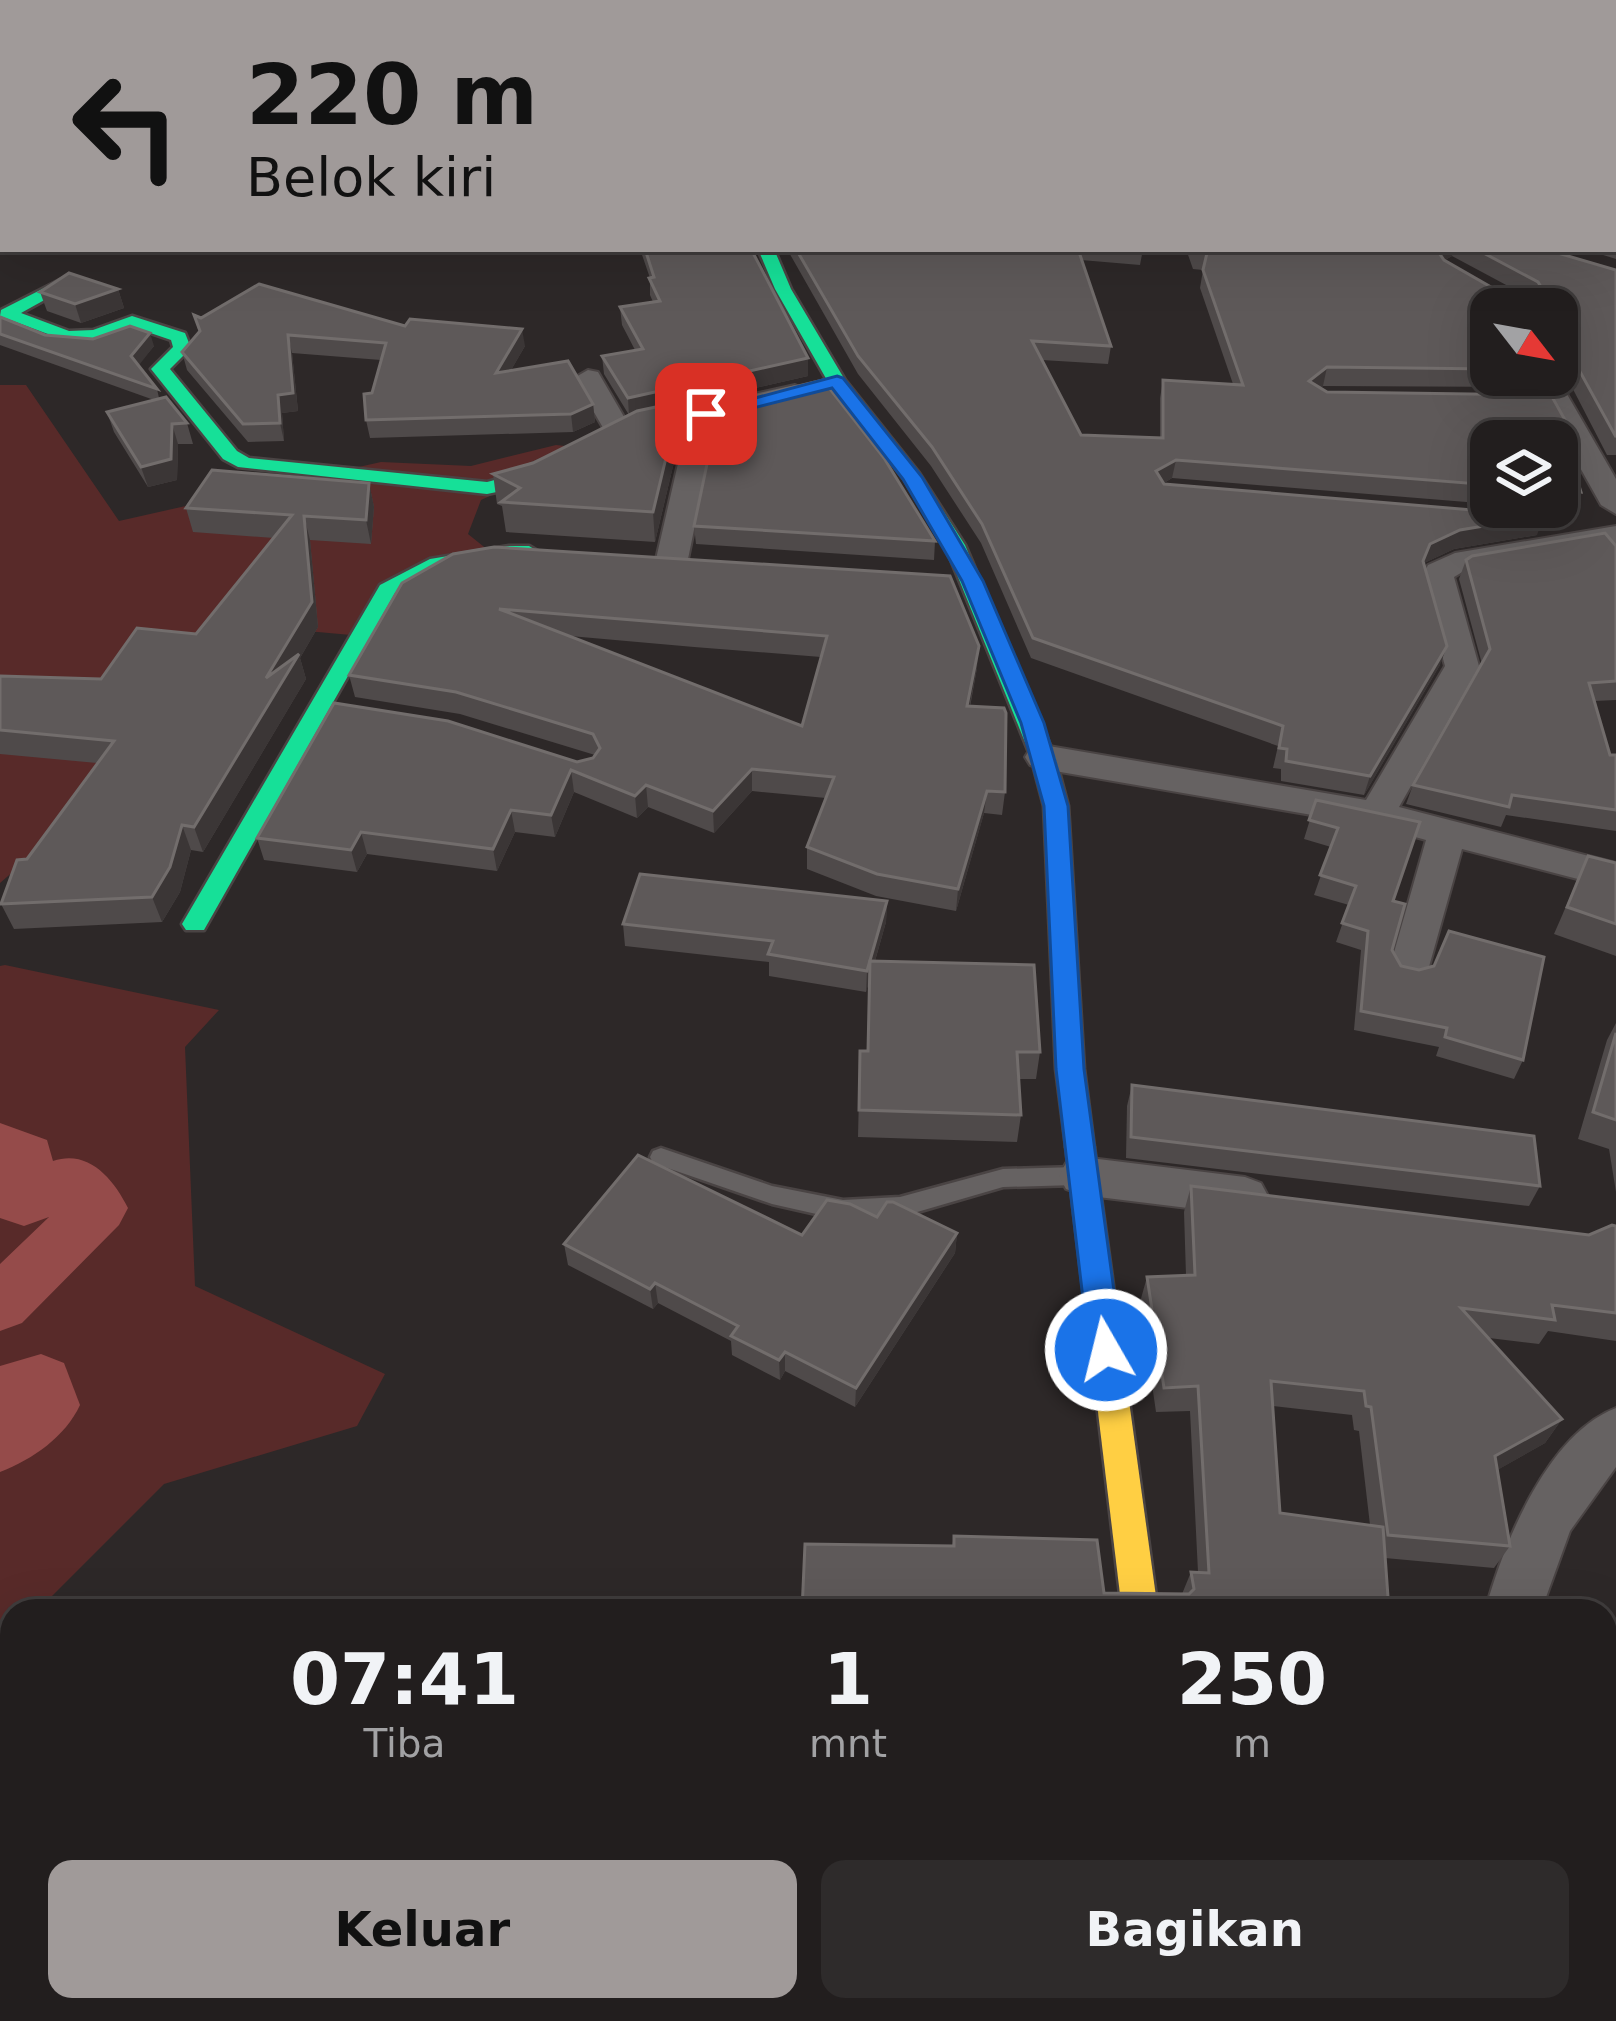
<!DOCTYPE html>
<html lang="id">
<head>
<meta charset="utf-8">
<style>
  body { margin:0; font-family:"DejaVu Sans",sans-serif; background:#2e2b2b; color:#f1f3f6; height:100vh; display:flex; flex-direction:column; font-size:45px; white-space:nowrap }
  * { box-sizing:border-box; margin:0 }
  p { font-size:39px; color:#a2a2a4 }
  .icon { flex:none; width:66px; height:66px; fill:none; stroke:currentColor; stroke-width:2; stroke-linecap:round; stroke-linejoin:round }
  .map { position:relative; flex:1; overflow:hidden }
  .side { position:absolute; left:0px; top:1599px; width:1617px; height:423px; display:flex; flex-direction:column; background:#221e1e; border-radius:36px 36px 0 0; box-shadow:0 12px 48px #0002,0 0 0 3px #3f3c3c }
  .side>* { flex:none }
  .hud { position:absolute; left:0px; top:0px; width:1617px; height:252px; box-shadow:0 12px 48px #0002,0 0 0 3px #3f3c3c; background:#a09a99; color:#111; overflow:hidden }
  .needle { width:78px; rotate:121deg }
  .buttons { position:absolute; left:1470px; top:288px; display:grid; gap:24px }
  .buttons a { display:grid; place-items:center; width:108px; height:108px; border-radius:24px; background:#221e1e; box-shadow:0 12px 48px #0002,0 0 0 3px #3f3c3c; font-size:60px }
  .pin { position:absolute; display:grid; place-items:center; width:102px; height:102px; color:#fff; margin:-51px; border-radius:24px; box-shadow:0 6px 18px #0006 }
  .me { position:absolute; width:132px; margin:-66px; rotate:352deg; stroke-linejoin:round; filter:drop-shadow(0 0 9px #0008) }
  .turn { display:flex; align-items:center; gap:42px; height:252px; padding:0 48px; font-size:54px }
  .turn .icon { width:156px; height:156px; stroke-width:2.5 }
  .turn b { display:block; font-size:84px; line-height:102px }
  .eta { display:flex; justify-content:space-evenly; align-items:center; height:204px; text-align:center }
  .eta b { font-size:72px; font-weight:700; line-height:84px }
  .cta { display:flex; gap:24px; margin-top:auto; padding:24px 48px }
  .cta a { flex:1; height:138px; border-radius:24px; background:#a09a99; color:#111; font-size:48px; font-weight:700; line-height:138px; text-align:center }
  .cta a+a { background:#2e2b2b; color:#f1f3f6 }
  .map>svg:first-child { display:block }
</style>
</head>
<body>
<div class="map">
<svg width="1616" height="2021" viewBox="0 0 1616 2021">
  <rect width="100%" height="100%" fill="#2d2828"/>
  <!-- green -->
  <g fill="#582a29">
    <path d="M 0,385 L 26,385 L 119,521 L 381,462 L 471,466 L 556,445 L 593,449 L 481,500 L 468,534 L 524,579 L 351,635 L 239,625 L 96,800 L 0,883 Z"/>
    <path d="M 5,965 L 219,1010 L 185,1047 L 195,1286 L 385,1374 L 357,1426 L 164,1484 L 37,1611 L 12,1611 L 12,1636 L 0,1648 L 0,966 Z"/>
  </g>
  <g fill="none" stroke-linecap="round" stroke-linejoin="round">
    <!-- canal -->
    <g fill="#954b4a" fill-rule="evenodd">
      <path d="M 3,38 L 3,54 L 0,55 L 0,39 Z"/>
      <path d="M 0,1123 L 47,1140 L 53,1161 C 88,1149 113,1178 128,1208 L 119,1225 L 22,1323 L 0,1331 L 0,1264 L 49,1217 L 24,1226 L 0,1218 Z"/>
      <path d="M 41,1354 L 64,1363 L 80,1405 C 65,1437 33,1459 0,1472 L 0,1366 Z"/>
    </g>
    <!-- lane casing -->
    <g stroke="#4a4444" stroke-width="5">
      <path id="lane" d="M 661,1148 L 772,1186 L 843,1200 L 900,1197 L 1003,1169 L 1076,1167 L 1084,1169 L 1087,1176 L 1084,1183 L 1076,1185 L 1003,1187 L 900,1217 L 843,1220 L 772,1204 L 653,1163 L 650,1157 L 653,1151 Z"/>
    </g>
    <!-- street casing -->
    <g stroke="#4a4444" stroke-width="4">
      <g id="street">
        <path d="M 1559,369 L 1564,389 L 1616,479 L 1616,514 L 1601,505 L 1536,389 L 1535,375 L 1557,375 Z"/>
        <path d="M 588,370 L 598,372 L 627,422 L 795,385 L 809,393 L 805,399 C 770,407 734,411 712,442 L 688,559 L 672,569 L 656,559 L 683,442 L 697,423 L 619,441 L 609,438 L 574,378 Z"/>
        <path d="M 1616,526 L 1616,544 L 1464,571 L 1454,577 L 1479,666 L 1399,807 L 1616,863 L 1616,889 L 1462,849 L 1425,981 L 1410,985 L 1395,981 L 1389,970 L 1426,840 L 1376,826 L 1043,769 L 1030,765 L 1025,757 L 1030,749 L 1043,745 L 1366,800 L 1445,666 L 1421,579 L 1428,565 L 1455,553 Z"/>
        <path d="M 1082,1157 L 1245,1177 L 1261,1183 L 1268,1196 L 1261,1209 L 1245,1215 L 1082,1195 L 1066,1189 L 1059,1176 L 1066,1163 Z"/>
        <path d="M 1616,1408 L 1616,1467 L 1570,1531 L 1541,1611 L 1485,1611 C 1503,1545 1547,1434 1616,1408 Z"/>
        <path d="M 1411,2010 L 1475,2010 L 1474,2021 L 1408,2021 Z"/>
      </g>
    </g>
    <!-- fast casing -->
    <g stroke="#4a4444" stroke-width="5">
      <g id="fast">
        <path d="M 758,249 L 774,249 L 791,289 L 845,380 L 919,473 L 965,545 L 1055,757 L 1068,806 L 1084,1069 L 1094,1147 L 1090,1155 L 1080,1159 L 1070,1155 L 1066,1147 L 1056,1069 L 1044,806 L 1031,757 L 945,545 L 904,479 L 828,382 L 775,289 Z"/>
        <path d="M 60,280 L 68,285 L 66,288 L 21,313 L 69,331 L 93,330 L 132,316 L 185,333 L 191,348 L 170,369 L 237,451 L 249,458 L 487,482 C 511,478 561,444 578,456 L 516,488 L 487,494 L 238,467 L 223,459 L 151,369 L 173,347 L 171,340 L 133,327 L 95,340 L 69,342 L 0,316 L 1,310 Z"/>
        <path d="M 509,546 L 529,546 L 539,552 L 529,558 L 458,564 L 395,593 L 204,930 L 186,930 L 182,924 L 380,585 L 430,559 Z"/>
      </g>
    </g>
    <!-- slow casing -->
    <g stroke="#4a4444" stroke-width="5">
      <path id="slow" d="M 1080,1135 L 1090,1139 L 1094,1147 L 1158,1611 L 1122,1611 L 1066,1147 L 1070,1139 Z"/>
    </g>
    <!-- jam casing -->
    <g stroke="#4a4444" stroke-width="5">
      <path id="jam" d="M 1171,2010 L 1213,2010 L 1215,2021 L 1173,2021 Z"/>
    </g>
    <!-- lane -->
    <use href="#lane" fill="#666262" fill-rule="evenodd"/>
    <!-- street -->
    <use href="#street" fill="#666262" fill-rule="evenodd"/>
    <!-- fast -->
    <use href="#fast" fill="#16e098" fill-rule="evenodd"/>
    <!-- slow -->
    <use href="#slow" fill="#ffcf43" fill-rule="evenodd"/>
    <!-- jam -->
    <use href="#jam" fill="#f24e42" fill-rule="evenodd"/>
  </g>
  <!-- wall -->
  <g fill="#4f4a4a" fill-rule="evenodd">
    <path d="M 314,0 L 1616,0 L 1616,259 L 1584,249 L 1614,249 L 1614,3 L 319,3 Z"/>
    <path d="M 640,249 L 751,249 L 808,376 L 685,404 L 686,430 L 679,441 L 655,542 L 506,532 L 502,506 L 497,504 L 493,474 L 533,463 L 629,415 L 604,374 L 602,356 L 635,350 L 622,325 L 620,307 L 653,302 L 650,295 L 650,278 Z"/>
    <path d="M 787,249 L 1143,249 L 1140,265 L 1081,260 L 1111,346 L 1108,364 L 1042,360 L 1081,435 L 1160,438 L 1160,398 L 1163,380 L 1233,384 L 1200,288 L 1203,270 L 1193,269 L 1186,249 L 1544,249 L 1616,270 L 1616,455 L 1607,455 L 1561,366 L 1557,367 L 1557,309 L 1491,309 L 1491,375 L 1537,375 L 1533,387 L 1323,386 L 1320,388 L 1327,392 L 1574,436 L 1568,452 L 1581,492 L 1574,511 L 1529,507 L 1557,507 L 1557,441 L 1491,441 L 1491,504 L 1172,478 L 1164,483 L 1537,535 L 1454,549 L 1424,563 L 1440,665 L 1364,795 L 1281,781 L 1281,769 L 1273,768 L 1278,746 L 1031,658 L 981,543 L 931,466 L 858,374 ZM 1452,256 L 1523,294 L 1505,295 L 1445,260 Z"/>
    <path d="M 118,289 L 124,308 L 81,323 L 47,311 L 40,292 Z"/>
    <path d="M 194,315 L 201,318 L 405,326 L 525,346 L 511,370 L 593,404 L 595,422 L 573,432 L 370,438 L 366,420 L 381,360 L 292,353 L 298,411 L 282,413 L 284,441 L 248,442 L 187,370 L 182,352 L 199,333 Z"/>
    <path d="M 0,317 L 45,335 L 154,346 L 138,365 L 157,389 L 159,398 L 187,423 L 193,444 L 178,444 L 177,480 L 148,487 L 114,432 L 107,412 L 154,400 L 0,345 Z"/>
    <path d="M 369,483 L 374,507 L 371,544 L 310,540 L 318,627 L 300,658 L 306,679 L 203,852 L 191,850 L 180,892 L 162,922 L 14,929 L 1,904 L 27,859 L 97,763 L 0,754 L 0,676 L 101,679 L 196,634 L 274,538 L 193,532 L 186,508 Z"/>
    <path d="M 694,526 L 935,541 L 934,560 L 696,544 Z"/>
    <path d="M 1616,546 L 1616,700 L 1594,701 L 1610,755 L 1616,755 L 1616,831 L 1506,815 L 1501,827 L 1406,804 L 1413,785 L 1482,664 L 1459,579 L 1466,560 Z"/>
    <path d="M 453,554 L 977,668 L 970,707 L 1005,792 L 1002,815 L 984,813 L 956,911 L 876,896 L 807,869 L 807,847 L 826,798 L 752,791 L 714,833 L 648,807 L 637,818 L 574,792 L 555,837 L 515,832 L 497,871 L 367,854 L 357,872 L 264,860 L 257,838 L 577,762 L 593,758 L 595,755 L 460,714 L 355,697 L 349,675 ZM 570,636 L 694,647 L 821,657 L 802,726 Z"/>
    <path d="M 1316,800 L 1393,901 L 1392,950 L 1401,966 L 1523,1060 L 1514,1079 L 1436,1056 L 1439,1047 L 1354,1030 L 1361,950 L 1336,942 L 1349,905 L 1314,895 L 1331,847 L 1304,839 Z"/>
    <path d="M 1588,856 L 1616,863 L 1616,956 L 1554,934 Z"/>
    <path d="M 887,901 L 886,922 L 875,961 L 1040,1052 L 1036,1079 L 1019,1079 L 1021,1115 L 1017,1142 L 858,1137 L 860,1051 L 867,1051 L 869,980 L 866,992 L 769,976 L 769,962 L 625,946 L 623,924 Z"/>
    <path d="M 1616,1023 L 1616,1192 L 1609,1149 L 1578,1139 L 1607,1040 Z"/>
    <path d="M 1132,1085 L 1540,1186 L 1529,1206 L 1126,1158 L 1127,1106 Z"/>
    <path d="M 1191,1186 L 1589,1235 L 1616,1226 L 1616,1341 L 1548,1331 L 1539,1344 L 1489,1338 L 1562,1419 L 1545,1443 L 1497,1470 L 1510,1546 L 1494,1568 L 1385,1558 L 1389,1611 L 802,1611 L 952,1546 L 954,1536 L 1104,1593 L 1182,1594 L 1191,1572 L 1198,1572 L 1190,1411 L 1156,1412 L 1140,1302 L 1147,1277 L 1186,1275 L 1184,1212 ZM 1273,1406 L 1352,1415 L 1354,1430 L 1359,1431 L 1370,1525 L 1280,1513 Z"/>
    <path d="M 877,1217 L 957,1233 L 955,1253 L 855,1407 L 785,1371 L 780,1380 L 732,1355 L 731,1341 L 658,1303 L 653,1309 L 568,1265 L 564,1244 L 802,1235 Z"/>
    <path d="M 1251,2010 L 1423,2010 L 1410,2021 L 1247,2021 L 1247,2015 Z"/>
  </g>
  <!-- shaded-wall -->
  <g fill="#3b3636">
    <path d="M 1439,249 L 1454,249 L 1452,256 L 1433,267 Z"/>
    <path d="M 118,289 L 124,308 L 81,323 L 75,304 Z"/>
    <path d="M 522,329 L 525,346 L 499,391 L 496,373 Z"/>
    <path d="M 150,333 L 154,346 L 136,369 L 131,356 Z"/>
    <path d="M 288,335 L 292,353 L 298,411 L 282,413 L 284,441 L 280,423 L 278,395 Z"/>
    <path d="M 1567,348 L 1561,366 L 1557,367 L 1557,350 Z"/>
    <path d="M 808,358 L 808,376 L 685,404 L 686,430 L 679,441 L 655,542 L 653,512 L 629,416 L 628,398 Z"/>
    <path d="M 1327,367 L 1323,386 L 1305,400 L 1309,381 Z"/>
    <path d="M 593,404 L 595,422 L 573,432 L 571,414 Z"/>
    <path d="M 172,424 L 178,444 L 177,480 L 148,487 L 141,467 Z"/>
    <path d="M 1176,460 L 1172,478 L 1153,490 L 1156,471 Z"/>
    <path d="M 369,483 L 374,507 L 371,544 L 366,520 Z"/>
    <path d="M 304,516 L 310,540 L 318,627 L 300,658 L 306,679 L 203,852 L 194,827 Z"/>
    <path d="M 1544,516 L 1537,535 L 1454,549 L 1424,563 L 1423,561 L 1430,544 L 1460,530 Z"/>
    <path d="M 979,646 L 977,668 L 965,729 L 967,706 Z"/>
    <path d="M 1447,646 L 1440,665 L 1364,795 L 1370,776 Z"/>
    <path d="M 752,769 L 752,791 L 714,833 L 713,811 Z"/>
    <path d="M 571,770 L 574,792 L 555,837 L 551,815 Z"/>
    <path d="M 646,785 L 648,807 L 637,818 L 635,796 Z"/>
    <path d="M 987,791 L 984,813 L 956,911 L 958,889 Z"/>
    <path d="M 511,810 L 515,832 L 497,871 L 493,849 Z"/>
    <path d="M 182,825 L 191,850 L 180,892 L 162,922 L 152,897 Z"/>
    <path d="M 361,832 L 367,854 L 357,872 L 351,850 Z"/>
    <path d="M 887,901 L 886,922 L 866,992 L 867,971 Z"/>
    <path d="M 957,1233 L 955,1253 L 855,1407 L 856,1388 Z"/>
    <path d="M 655,1283 L 658,1303 L 653,1309 L 650,1289 Z"/>
    <path d="M 785,1352 L 785,1371 L 780,1380 L 779,1360 Z"/>
    <path d="M 1562,1419 L 1545,1443 L 1480,1480 L 1495,1456 Z"/>
  </g>
  <!-- building -->
  <g fill="#5e5959" stroke="#726d6c" stroke-width="3" fill-rule="evenodd">
    <path d="M 330,0 L 1616,0 L 1616,240 L 1614,239 L 1614,3 L 324,3 Z"/>
    <path d="M 645,249 L 751,249 L 808,358 L 628,398 L 602,356 L 643,349 L 620,307 L 660,301 L 649,278 L 654,277 Z"/>
    <path d="M 796,249 L 1078,249 L 1111,346 L 1032,341 L 1081,435 L 1163,438 L 1163,380 L 1243,385 L 1203,270 L 1207,253 L 1196,252 L 1195,249 L 1439,249 L 1437,250 L 1444,260 L 1505,295 L 1544,292 L 1538,282 L 1476,249 L 1544,249 L 1616,270 L 1616,437 L 1567,348 L 1557,350 L 1557,309 L 1491,309 L 1491,369 L 1327,367 L 1309,381 L 1327,392 L 1551,395 L 1574,436 L 1563,435 L 1581,492 L 1557,490 L 1557,441 L 1491,441 L 1491,485 L 1176,460 L 1156,471 L 1164,484 L 1544,516 L 1460,530 L 1430,544 L 1423,561 L 1447,646 L 1370,776 L 1286,761 L 1287,749 L 1279,748 L 1283,726 L 1033,638 L 982,524 L 932,447 L 858,356 Z"/>
    <path d="M 69,273 L 118,289 L 75,304 L 40,292 Z"/>
    <path d="M 259,284 L 405,326 L 410,319 L 522,329 L 496,373 L 568,361 L 593,404 L 571,414 L 366,420 L 364,394 L 372,393 L 386,343 L 288,335 L 293,393 L 278,395 L 280,423 L 243,424 L 182,352 L 200,331 L 194,315 L 201,318 Z"/>
    <path d="M 0,317 L 45,335 L 93,339 L 130,326 L 150,333 L 131,356 L 157,389 L 0,334 Z"/>
    <path d="M 823,380 L 884,458 L 935,541 L 694,526 L 715,426 L 757,396 Z"/>
    <path d="M 166,397 L 187,423 L 172,424 L 171,459 L 141,467 L 107,412 Z"/>
    <path d="M 684,401 L 677,412 L 653,512 L 501,502 L 520,488 L 493,474 L 533,463 L 637,411 Z"/>
    <path d="M 212,470 L 369,483 L 366,520 L 304,516 L 312,602 L 266,678 L 299,654 L 194,827 L 182,825 L 170,867 L 152,897 L 1,904 L 17,860 L 27,859 L 114,741 L 0,730 L 0,676 L 101,679 L 137,628 L 196,634 L 292,515 L 186,508 Z"/>
    <path d="M 1605,533 L 1616,546 L 1616,681 L 1589,683 L 1610,755 L 1616,755 L 1616,810 L 1512,795 L 1509,807 L 1413,785 L 1490,649 L 1466,560 L 1472,556 Z"/>
    <path d="M 494,547 L 950,576 L 979,646 L 967,706 L 1004,708 L 1006,713 L 1005,792 L 987,791 L 958,889 L 877,874 L 807,847 L 834,777 L 752,769 L 713,811 L 646,785 L 635,796 L 571,770 L 551,815 L 511,810 L 493,849 L 361,832 L 351,850 L 257,838 L 334,703 L 448,721 L 577,762 L 593,758 L 600,748 L 593,734 L 456,692 L 349,675 L 402,583 L 453,554 ZM 499,609 L 827,636 L 802,726 Z"/>
    <path d="M 1316,800 L 1420,822 L 1393,901 L 1405,904 L 1392,950 L 1401,966 L 1419,970 L 1434,966 L 1449,931 L 1544,957 L 1523,1060 L 1445,1037 L 1447,1028 L 1361,1011 L 1368,931 L 1342,923 L 1356,886 L 1320,875 L 1338,828 L 1309,820 Z"/>
    <path d="M 1588,856 L 1616,863 L 1616,924 L 1567,907 Z"/>
    <path d="M 640,874 L 887,901 L 867,971 L 768,954 L 773,941 L 623,924 Z"/>
    <path d="M 870,961 L 1034,965 L 1040,1052 L 1017,1052 L 1021,1115 L 859,1110 L 860,1051 L 868,1051 Z"/>
    <path d="M 1616,1033 L 1616,1120 L 1593,1112 Z"/>
    <path d="M 1132,1085 L 1534,1136 L 1540,1186 L 1131,1137 Z"/>
    <path d="M 638,1155 L 802,1235 L 827,1200 L 850,1204 L 877,1217 L 887,1202 L 893,1202 L 957,1233 L 856,1388 L 785,1352 L 779,1360 L 731,1336 L 738,1326 L 655,1283 L 650,1289 L 564,1244 Z"/>
    <path d="M 1191,1186 L 1589,1235 L 1612,1225 L 1616,1226 L 1616,1313 L 1552,1305 L 1555,1320 L 1461,1308 L 1562,1419 L 1495,1456 L 1510,1546 L 1388,1535 L 1371,1407 L 1366,1406 L 1364,1391 L 1271,1381 L 1280,1513 L 1383,1527 L 1389,1611 L 971,1611 L 919,1606 L 918,1611 L 802,1611 L 805,1544 L 954,1546 L 954,1536 L 1097,1540 L 1104,1593 L 1189,1594 L 1194,1589 L 1191,1572 L 1209,1573 L 1198,1386 L 1164,1388 L 1147,1277 L 1195,1275 Z"/>
    <path d="M 12,1779 L 12,2010 L 461,2010 L 532,2012 L 533,2010 L 744,2010 L 810,2021 L 0,2021 L 0,1836 Z"/>
    <path d="M 820,2010 L 1158,2010 L 1159,2021 L 820,2021 Z"/>
    <path d="M 1260,2010 L 1386,2010 L 1387,2021 L 1261,2021 Z"/>
  </g>
  <!-- route -->
  <path fill="#1a73e8" stroke="#114b97" stroke-width="3" d="M 837,376 L 843,378 L 922,477 L 983,581 L 1044,723 L 1068,806 L 1084,1069 L 1122,1350 L 1117,1360 L 1106,1365 L 1094,1360 L 1089,1350 L 1056,1069 L 1044,806 L 1021,723 L 962,581 L 903,479 L 832,388 L 706,420 L 696,414 Z"/>
</svg>
<div class="buttons">
<a><svg class="needle" viewBox="-14 -14 28 28"><path d="M0-13l5 13h-10z" fill="#e53935"/><path d="M0 13l5-13h-10z" fill="#a2a2a4"/></svg></a>
<a><svg class="icon" aria-label="layers" viewBox="0 0 24 24"><path d="M12 4l9 5-9 5-9-5zM3 14l9 5 9-5"/></svg></a>
</div>
<div class="pin" style="left:706px;top:414px;background:#d93025"><svg class="icon" aria-label="arrive" viewBox="0 0 24 24"><path d="M6 21V4h12l-3 4 3 4H6"/></svg></div>
<svg class="me" style="left:1106px;top:1350px" viewBox="-20 -20 40 40"><circle r="17" fill="#1a73e8" stroke="#fff" stroke-width="3"/><path d="M0-11L8 9 0 5-8 9z" fill="#fff"/></svg>
<div class="hud">
<div class="turn"><svg class="icon" aria-label="left" viewBox="0 0 24 24"><path d="M17 20v-9H6M10 6l-5 5 5 5"/></svg><div><b>220 m</b>Belok kiri</div></div>
</div>
<section class="side">
<div class="eta">
<div><b>07:41</b><p>Tiba</p></div>
<div><b>1</b><p>mnt</p></div>
<div><b>250</b><p>m</p></div>
</div>
<div class="cta"><a>Keluar</a><a>Bagikan</a></div>
</section>
</div>
</body>
</html>
